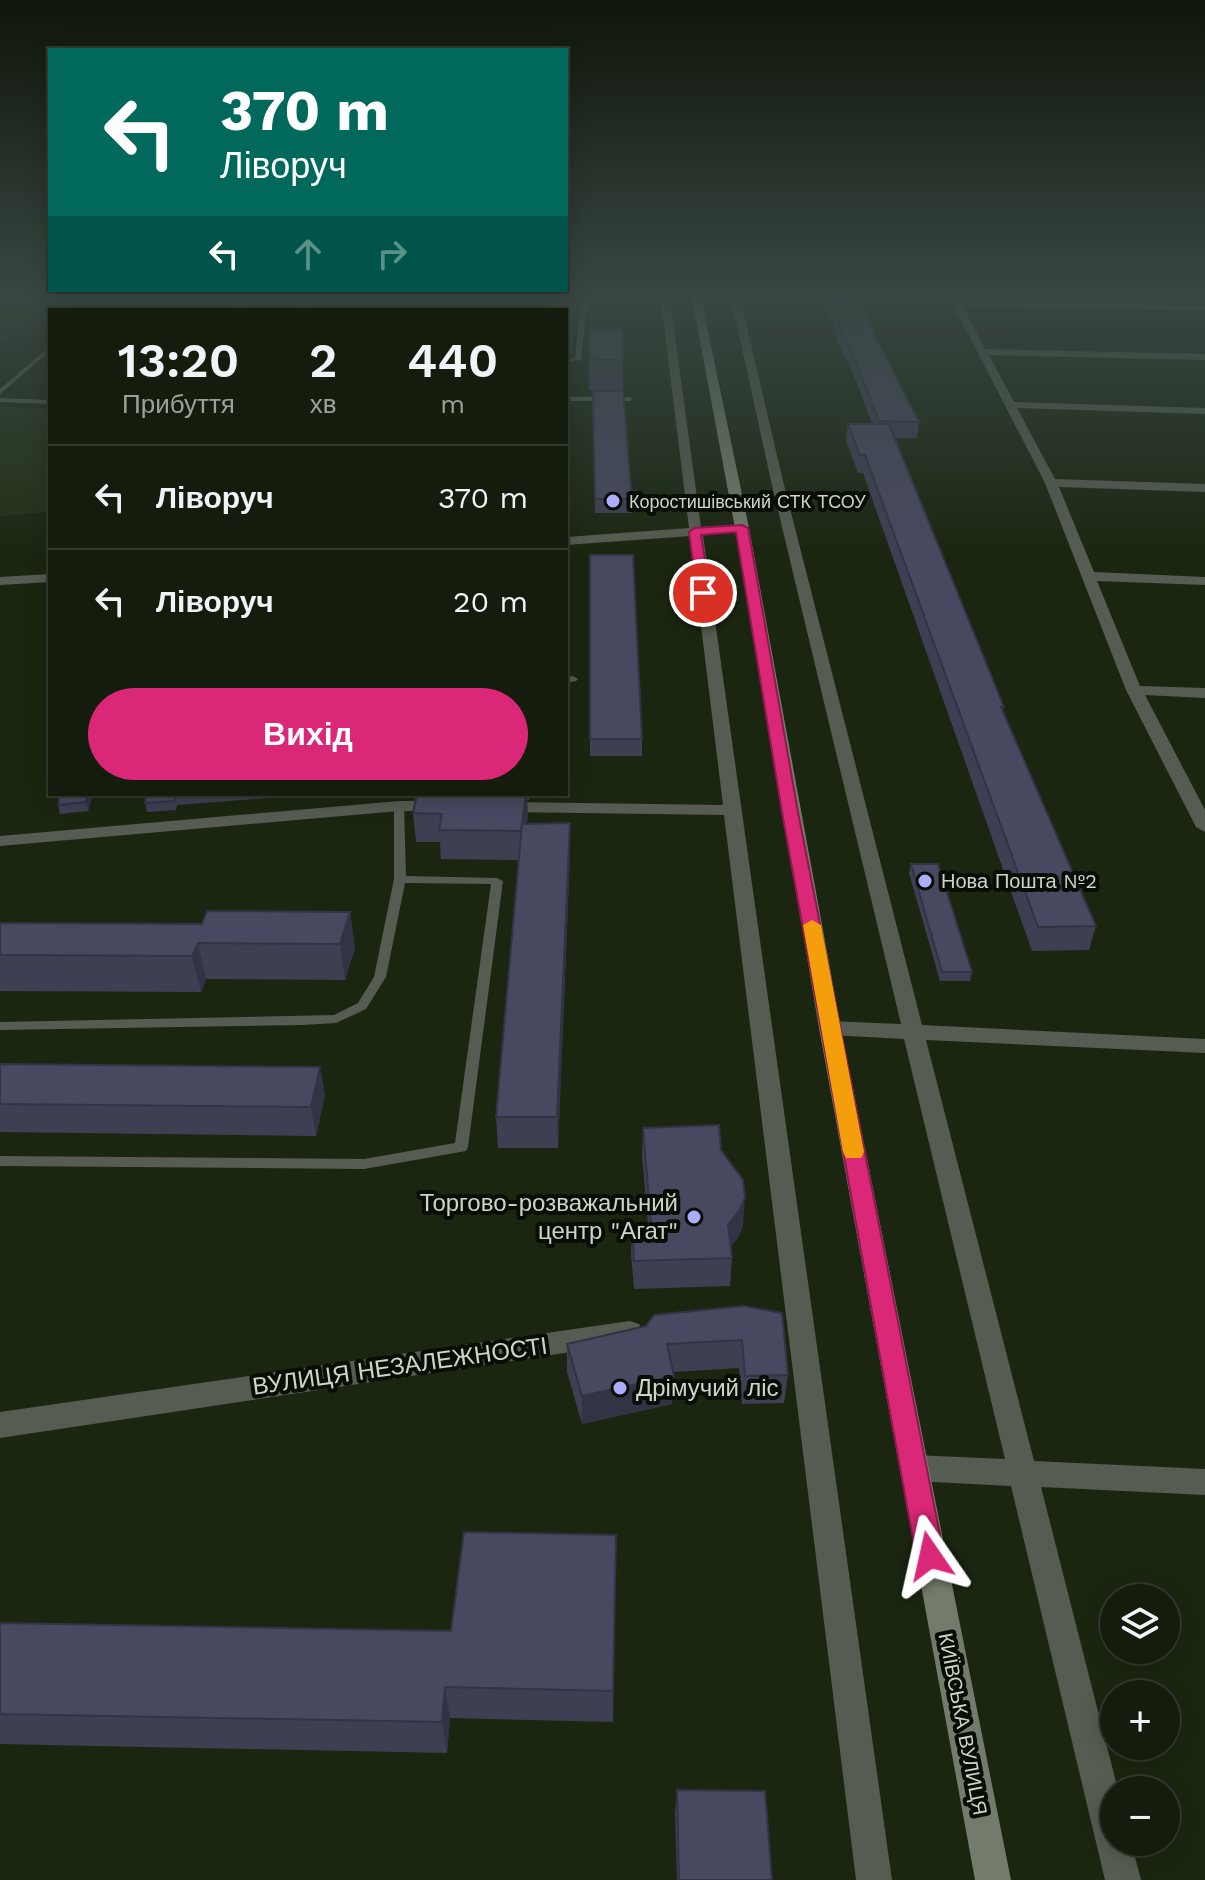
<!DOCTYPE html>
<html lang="uk">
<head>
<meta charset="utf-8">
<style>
  body { margin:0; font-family:"Work Sans",sans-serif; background:#1d2516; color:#f1f3f6; height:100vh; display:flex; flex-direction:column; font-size:30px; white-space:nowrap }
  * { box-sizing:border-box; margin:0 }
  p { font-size:26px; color:#9da19d }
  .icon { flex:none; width:44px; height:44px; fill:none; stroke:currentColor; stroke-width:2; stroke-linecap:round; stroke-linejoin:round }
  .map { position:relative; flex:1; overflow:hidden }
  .drawer { position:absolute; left:48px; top:308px; width:520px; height:488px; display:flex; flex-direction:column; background:#141c0d; border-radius:0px; box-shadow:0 4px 20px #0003,0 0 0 2px #333a2e }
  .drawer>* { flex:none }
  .guide { position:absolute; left:48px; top:48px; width:520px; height:244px; border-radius:0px; box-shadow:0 4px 20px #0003,0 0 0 2px #333a2e; background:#00695c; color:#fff; overflow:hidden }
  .buttons { position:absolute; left:1100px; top:1584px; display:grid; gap:16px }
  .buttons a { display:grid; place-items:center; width:80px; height:80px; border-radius:50%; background:#141c0d; box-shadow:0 4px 20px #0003,0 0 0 2px #333a2e; font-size:40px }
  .pin { position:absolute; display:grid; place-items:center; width:68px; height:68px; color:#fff; margin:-34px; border:4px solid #fff; border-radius:50%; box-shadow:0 2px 8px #0007 }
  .me { position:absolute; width:88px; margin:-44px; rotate:349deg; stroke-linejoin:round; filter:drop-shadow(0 0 6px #0008) }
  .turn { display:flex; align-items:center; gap:28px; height:168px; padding:0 40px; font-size:36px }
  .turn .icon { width:104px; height:104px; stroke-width:2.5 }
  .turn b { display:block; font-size:56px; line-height:68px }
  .lanes { display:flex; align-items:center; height:76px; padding:0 40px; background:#0003; justify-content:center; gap:40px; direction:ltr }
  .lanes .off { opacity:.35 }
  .eta { display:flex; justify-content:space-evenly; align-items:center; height:136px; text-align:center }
  .eta b { font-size:48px; font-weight:600; line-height:56px }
  .cta { display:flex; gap:16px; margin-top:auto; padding:16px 40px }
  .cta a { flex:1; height:92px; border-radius:48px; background:#db2777; color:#fff; font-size:32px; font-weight:600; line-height:92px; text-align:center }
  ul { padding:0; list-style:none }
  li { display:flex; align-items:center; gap:24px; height:104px; padding:0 40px; border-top:2px solid #333a2e }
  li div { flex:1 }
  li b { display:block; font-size:30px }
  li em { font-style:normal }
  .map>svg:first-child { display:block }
</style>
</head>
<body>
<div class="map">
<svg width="1205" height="1880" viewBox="0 0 1205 1880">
  <rect width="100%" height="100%" fill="#1b2611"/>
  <!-- built -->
  <g fill="#223016">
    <path d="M 0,293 L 243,293 L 235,310 L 50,310 L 50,333 L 7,338 L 0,344 Z"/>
    <path d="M 256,293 L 512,293 L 524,294 L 524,310 L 245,310 Z"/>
    <path d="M 0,406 L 50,409 L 50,512 L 0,516 Z"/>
  </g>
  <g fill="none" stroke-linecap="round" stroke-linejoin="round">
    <!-- lane -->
    <g fill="#565c51" fill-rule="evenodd">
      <path d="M 69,293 L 75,293 L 67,308 L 63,308 Z"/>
      <path d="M 244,293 L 250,293 L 240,310 L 234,310 Z"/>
      <path d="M 305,293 L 311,293 L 307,310 L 301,310 Z"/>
      <path d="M 562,293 L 564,296 L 530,298 L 527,296 Z"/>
      <path d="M 582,293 L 588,293 L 581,360 L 566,362 L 566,358 L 575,358 Z"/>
      <path d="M 50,346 L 50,351 L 0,394 L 0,389 Z"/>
      <path d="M 566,397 L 630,397 L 633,399 L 630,401 L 566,401 Z"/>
      <path d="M 0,398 L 50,400 L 50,404 L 0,402 Z"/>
      <path d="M 573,676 L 578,679 L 576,681 L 566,683 L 566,677 Z"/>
      <path d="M 399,803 L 404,806 L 406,876 L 497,878 L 503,881 L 468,1147 L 466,1151 L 364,1169 L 0,1166 L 0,1156 L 364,1159 L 455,1143 L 491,884 L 405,883 L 386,977 L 366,1009 L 336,1023 L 303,1025 L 0,1030 L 0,1022 L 334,1015 L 358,1003 L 374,977 L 394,879 L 394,806 Z"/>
    </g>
    <!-- street -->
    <g fill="#565c51" fill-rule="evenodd">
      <path d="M 660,293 L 669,293 L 701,527 L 742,524 L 749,528 L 742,532 L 703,535 L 892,1880 L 856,1880 L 724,815 L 502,812 L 493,807 L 502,802 L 723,805 L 690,536 L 566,545 L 566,537 L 689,528 Z"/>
      <path d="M 730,293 L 739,293 L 783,481 L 922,1025 L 1205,1039 L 1205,1053 L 926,1040 L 1034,1461 L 1205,1469 L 1205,1495 L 1041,1487 L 1118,1790 L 1114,1790 L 1114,1842 L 1131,1842 L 1141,1880 L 1105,1880 L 1011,1486 L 913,1481 L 903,1477 L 899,1468 L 903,1459 L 913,1455 L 1005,1459 L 904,1039 L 830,1035 L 822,1033 L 819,1028 L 822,1023 L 830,1021 L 901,1024 L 771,481 Z"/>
      <path d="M 947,293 L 956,293 L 959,299 L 1205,305 L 1205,311 L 962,305 L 985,349 L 1205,354 L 1205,360 L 989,355 L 1014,402 L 1205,408 L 1205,414 L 1017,408 L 1055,479 L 1205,484 L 1205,492 L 1059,487 L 1094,572 L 1205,577 L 1205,585 L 1097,581 L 1140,686 L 1205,688 L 1205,698 L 1145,695 L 1205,810 L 1205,832 L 1196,827 L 1126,690 L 1045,483 Z"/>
      <path d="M 50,574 L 50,582 L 0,585 L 0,577 Z"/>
      <path d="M 399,801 L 442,801 L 451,806 L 442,811 L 399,811 L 0,846 L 0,836 Z"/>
      <path d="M 630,1321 L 639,1324 L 643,1332 L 639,1340 L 630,1343 L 0,1438 L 0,1412 Z"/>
    </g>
    <!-- secondary -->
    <path fill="#737c6c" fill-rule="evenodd" d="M 691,293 L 700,293 L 749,528 L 841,1028 L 1011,1880 L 975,1880 L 819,1028 L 735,528 Z"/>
  </g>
  <!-- wall -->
  <g fill="#3e3f53">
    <path d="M 576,293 L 579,293 L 579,300 L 572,354 L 566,354 L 566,310 Z"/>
    <path d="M 821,293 L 856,293 L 877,340 L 919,422 L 917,438 L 895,438 L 1004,707 L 1003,712 L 1096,926 L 1089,950 L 1032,951 L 863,473 L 858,473 L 846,441 L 848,424 L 872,424 L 853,373 L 836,339 L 836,331 Z"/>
    <path d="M 623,329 L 623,391 L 632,499 L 632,513 L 595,513 L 592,390 L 589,390 L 589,356 Z"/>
    <path d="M 590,555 L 642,739 L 642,756 L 590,756 Z"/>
    <path d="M 93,794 L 88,811 L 60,814 L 58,805 Z"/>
    <path d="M 146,794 L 270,794 L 269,798 L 177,805 L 176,810 L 147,812 L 145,803 Z"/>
    <path d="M 417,794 L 530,794 L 529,800 L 527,800 L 527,824 L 570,823 L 570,853 L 558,1148 L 498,1148 L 496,1117 L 519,860 L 441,859 L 440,842 L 416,842 L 413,813 Z"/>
    <path d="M 911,864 L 972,972 L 970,981 L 940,981 L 909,873 Z"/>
    <path d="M 350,912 L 355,948 L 345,980 L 206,979 L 201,992 L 0,991 L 0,923 L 202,924 Z"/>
    <path d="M 0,1064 L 325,1095 L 316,1136 L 0,1132 Z"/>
    <path d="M 643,1128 L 721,1150 L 743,1226 L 738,1238 L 731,1246 L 732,1258 L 730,1286 L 634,1289 L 631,1253 L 632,1225 L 648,1224 L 642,1156 Z"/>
    <path d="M 744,1306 L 788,1375 L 784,1403 L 742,1404 L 739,1368 L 673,1372 L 672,1404 L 582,1424 L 567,1372 L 567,1344 Z"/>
    <path d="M 616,1535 L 613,1722 L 450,1718 L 447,1753 L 0,1744 L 0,1623 L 451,1631 Z"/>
    <path d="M 677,1790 L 772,1880 L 677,1880 L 675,1814 Z"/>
  </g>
  <!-- shaded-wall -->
  <g fill="#323344">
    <path d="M 576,293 L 579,293 L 579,300 L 572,354 L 572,321 Z"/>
    <path d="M 88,794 L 93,794 L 88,811 L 86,802 Z"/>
    <path d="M 526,794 L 527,794 L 528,816 L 522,860 L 521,831 Z"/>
    <path d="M 570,823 L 570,853 L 558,1148 L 557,1117 Z"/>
    <path d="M 350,912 L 355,948 L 345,980 L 340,944 Z"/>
    <path d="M 198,943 L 206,979 L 201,992 L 192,956 Z"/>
    <path d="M 320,1067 L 325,1095 L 316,1136 L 311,1107 Z"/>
    <path d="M 745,1197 L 743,1226 L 738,1238 L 725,1252 L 728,1224 Z"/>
    <path d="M 674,1376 L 672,1404 L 582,1424 L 582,1396 Z"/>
    <path d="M 445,1687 L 450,1718 L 447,1753 L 442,1722 Z"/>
  </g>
  <!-- building -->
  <g fill="#484961" stroke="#323344" stroke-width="2">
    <path d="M 549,293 L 576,293 L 572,321 L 566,321 L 566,310 L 546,310 Z"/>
    <path d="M 828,293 L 856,293 L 877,340 L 919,422 L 879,421 L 854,357 L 837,324 L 841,324 Z"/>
    <path d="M 591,329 L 623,329 L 623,360 L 592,360 L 592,356 L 589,356 Z"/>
    <path d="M 593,391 L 623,391 L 632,499 L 595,499 Z"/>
    <path d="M 848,424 L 889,424 L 1004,707 L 1001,707 L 1096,926 L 1038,927 L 865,455 L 860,455 Z"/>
    <path d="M 590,555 L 633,555 L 642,739 L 590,739 Z"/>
    <path d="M 60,794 L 88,794 L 86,802 L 58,805 Z"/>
    <path d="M 146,794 L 203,794 L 175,796 L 174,801 L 145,803 Z"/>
    <path d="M 417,794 L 526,794 L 521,831 L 439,830 L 442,814 L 413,813 Z"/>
    <path d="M 570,823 L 557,1117 L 496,1117 L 522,824 Z"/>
    <path d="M 911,864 L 938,864 L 972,972 L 942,972 Z"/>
    <path d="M 207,911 L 350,912 L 340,944 L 198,943 L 192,956 L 0,955 L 0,923 L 202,924 Z"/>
    <path d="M 0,1064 L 320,1067 L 311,1107 L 0,1104 Z"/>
    <path d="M 719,1125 L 721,1150 L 743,1180 L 745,1197 L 740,1210 L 728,1224 L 732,1258 L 634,1261 L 632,1225 L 651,1224 L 643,1128 Z"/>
    <path d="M 744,1306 L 782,1313 L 788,1375 L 745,1376 L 742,1340 L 667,1344 L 674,1376 L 582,1396 L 567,1344 L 646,1326 L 654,1315 Z"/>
    <path d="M 464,1532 L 616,1535 L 613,1691 L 445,1687 L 442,1722 L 0,1714 L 0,1623 L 451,1631 Z"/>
    <path d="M 677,1790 L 765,1791 L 772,1880 L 679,1880 Z"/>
  </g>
  <!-- sky -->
  <linearGradient id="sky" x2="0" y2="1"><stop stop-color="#0f1509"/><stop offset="0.53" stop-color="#394743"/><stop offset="1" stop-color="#394743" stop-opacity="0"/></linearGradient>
  <rect width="1205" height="556" fill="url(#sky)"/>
  <!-- route -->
  <path fill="#db2777" stroke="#8e194d" stroke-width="2" d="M 742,525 L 748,528 L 798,812 L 944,1556 L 940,1565 L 930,1569 L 920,1565 L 916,1556 L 782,812 L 736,532 L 701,535 L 710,593 L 703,597 L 697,593 L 689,532 L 695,528 Z"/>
  <!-- slow -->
  <path fill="#f59e0b" d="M 812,920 L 821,925 L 864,1152 L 861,1158 L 846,1158 L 843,1152 L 803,925 Z"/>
  <!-- markers -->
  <g fill="#adaefb" stroke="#080d05" stroke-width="3">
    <circle cx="613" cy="501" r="8"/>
    <circle cx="925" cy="881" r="8"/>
    <circle cx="694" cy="1217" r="8"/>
    <circle cx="620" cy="1388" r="8"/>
  </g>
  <g text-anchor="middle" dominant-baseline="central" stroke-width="8" stroke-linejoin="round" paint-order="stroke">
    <!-- far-poi labels -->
    <g font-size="18" fill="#ced5c8" stroke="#080d05" text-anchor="start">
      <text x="629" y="501">Коростишівський СТК ТСОУ</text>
    </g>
    <!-- poi labels -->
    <g font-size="20" fill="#ced5c8" stroke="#080d05" text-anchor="start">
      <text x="941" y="881">Нова Пошта №2</text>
    </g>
    <!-- street labels -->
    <g font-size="20" fill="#ced5c8" stroke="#080d05">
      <text transform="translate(963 1724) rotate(79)">КИЇВСЬКА ВУЛИЦЯ</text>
    </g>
    <!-- near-poi labels -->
    <g font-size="24" fill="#ced5c8" stroke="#080d05" text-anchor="end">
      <text x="678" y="1203">Торгово-розважальний<tspan x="678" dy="28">центр "Агат"</tspan></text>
      <text x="636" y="1388" text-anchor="start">Дрімучий ліс</text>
    </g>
    <!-- near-street labels -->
    <g font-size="24" fill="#ced5c8" stroke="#080d05">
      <text transform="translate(400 1366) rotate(-8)">ВУЛИЦЯ НЕЗАЛЕЖНОСТІ</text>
    </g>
  </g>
</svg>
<div class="buttons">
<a><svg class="icon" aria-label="layers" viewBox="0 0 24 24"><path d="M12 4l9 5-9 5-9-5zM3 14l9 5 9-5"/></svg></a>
<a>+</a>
<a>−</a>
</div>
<div class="pin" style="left:703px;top:593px;background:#d93025"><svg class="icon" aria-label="arrive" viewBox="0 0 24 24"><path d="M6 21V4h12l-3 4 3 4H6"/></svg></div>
<svg class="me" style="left:930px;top:1556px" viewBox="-20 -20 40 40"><path d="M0-17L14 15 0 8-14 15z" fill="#db2777" stroke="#fff" stroke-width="4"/></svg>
<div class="guide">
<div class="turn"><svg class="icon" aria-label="left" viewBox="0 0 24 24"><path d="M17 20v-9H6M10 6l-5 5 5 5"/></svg><div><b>370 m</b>Ліворуч</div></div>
<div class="lanes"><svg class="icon" aria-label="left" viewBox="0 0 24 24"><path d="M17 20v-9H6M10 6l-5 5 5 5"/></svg><svg class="icon off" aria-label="ahead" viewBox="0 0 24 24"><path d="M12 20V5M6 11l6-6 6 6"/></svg><svg class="icon off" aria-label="right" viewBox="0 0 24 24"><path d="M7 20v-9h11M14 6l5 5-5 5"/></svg></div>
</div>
<section class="drawer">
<div class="eta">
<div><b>13:20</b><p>Прибуття</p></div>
<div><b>2</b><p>хв</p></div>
<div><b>440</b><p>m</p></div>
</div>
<ul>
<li><svg class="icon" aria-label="left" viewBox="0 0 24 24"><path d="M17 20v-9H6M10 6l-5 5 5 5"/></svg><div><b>Ліворуч</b></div><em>370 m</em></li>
<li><svg class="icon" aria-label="left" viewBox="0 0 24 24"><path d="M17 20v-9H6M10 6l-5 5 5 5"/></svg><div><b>Ліворуч</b></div><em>20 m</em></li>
</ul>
<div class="cta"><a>Вихід</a></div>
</section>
</div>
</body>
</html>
